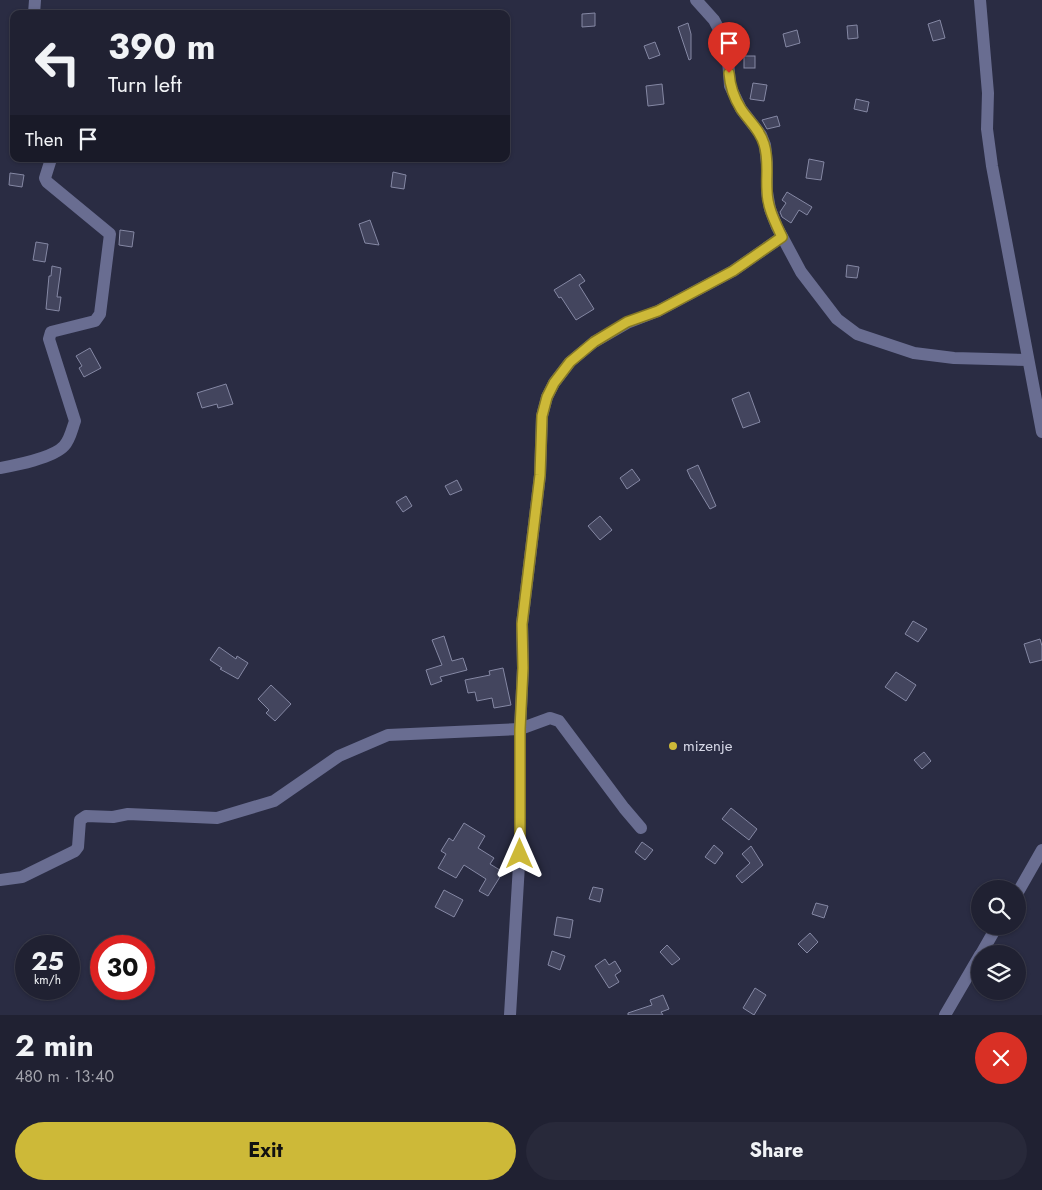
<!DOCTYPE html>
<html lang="en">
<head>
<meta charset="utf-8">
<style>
  body { margin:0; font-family:Jost,sans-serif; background:#28293a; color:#f1f3f6; height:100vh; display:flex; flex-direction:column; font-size:19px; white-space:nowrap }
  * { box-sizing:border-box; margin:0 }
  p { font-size:16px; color:#a2a3ac }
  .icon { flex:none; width:28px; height:28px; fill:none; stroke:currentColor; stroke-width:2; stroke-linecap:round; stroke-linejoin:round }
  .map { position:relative; height:1015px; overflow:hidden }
  .sheet { display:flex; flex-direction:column; background:#202132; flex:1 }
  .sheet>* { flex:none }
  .top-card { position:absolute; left:10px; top:10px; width:500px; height:152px; border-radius:10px; box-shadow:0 1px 4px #0004,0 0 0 1px #3d3e4d; background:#202132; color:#f1f3f6; overflow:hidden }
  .buttons { position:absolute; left:971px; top:880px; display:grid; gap:10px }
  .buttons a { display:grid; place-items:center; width:55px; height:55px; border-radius:50%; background:#202132; box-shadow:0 1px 4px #0004,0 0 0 1px #3d3e4d; font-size:25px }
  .speed { position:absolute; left:15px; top:935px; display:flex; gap:10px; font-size:25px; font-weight:700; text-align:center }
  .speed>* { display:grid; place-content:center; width:65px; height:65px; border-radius:50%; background:#202132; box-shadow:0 1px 4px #0004,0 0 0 1px #3d3e4d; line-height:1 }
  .speed small { font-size:12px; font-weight:400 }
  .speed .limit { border:8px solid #d22; background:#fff; color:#111 }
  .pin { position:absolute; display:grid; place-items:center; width:42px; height:42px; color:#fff; margin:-51px -21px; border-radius:50% 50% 50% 0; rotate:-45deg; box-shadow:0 0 5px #0007 }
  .pin .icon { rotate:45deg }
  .me { position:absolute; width:55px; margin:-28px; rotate:0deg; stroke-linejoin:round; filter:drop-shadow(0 0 4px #0008) }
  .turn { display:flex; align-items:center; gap:18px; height:105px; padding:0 15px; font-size:22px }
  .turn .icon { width:65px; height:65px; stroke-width:2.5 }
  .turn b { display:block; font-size:35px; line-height:42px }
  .then { display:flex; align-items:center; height:48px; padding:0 15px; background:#0003; gap:10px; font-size:19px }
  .round { display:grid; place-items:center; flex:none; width:52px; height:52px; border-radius:26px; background:#28293a }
  .headline { display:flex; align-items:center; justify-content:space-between; height:85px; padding:0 15px }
  h1 { font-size:30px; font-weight:700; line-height:38px }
  .button { display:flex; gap:10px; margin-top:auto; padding:10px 15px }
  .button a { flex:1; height:58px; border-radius:30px; background:#cdb938; color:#111; font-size:20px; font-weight:700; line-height:58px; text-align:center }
  .button a+a { background:#28293a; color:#f1f3f6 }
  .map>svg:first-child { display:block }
</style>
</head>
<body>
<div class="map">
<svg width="1042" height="1015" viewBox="0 0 1042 1015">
  <rect width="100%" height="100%" fill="#2a2c43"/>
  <!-- building -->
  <g fill="#43455e" stroke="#8588a4">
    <path d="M 595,13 L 595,26 L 582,27 L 582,14 Z"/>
    <path d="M 940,20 L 945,38 L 933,41 L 928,24 Z"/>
    <path d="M 688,23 L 691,34 L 691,59 L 689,60 L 678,27 Z"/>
    <path d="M 857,25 L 858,38 L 848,39 L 847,26 Z"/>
    <path d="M 797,30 L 800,43 L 786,47 L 783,34 Z"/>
    <path d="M 655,42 L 660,55 L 649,59 L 644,46 Z"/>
    <rect x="744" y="56" width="11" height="12"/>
    <path d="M 753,83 L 767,85 L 764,101 L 750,99 Z"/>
    <path d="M 662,84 L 664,104 L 648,106 L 646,86 Z"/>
    <path d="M 856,99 L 869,102 L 867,112 L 854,109 Z"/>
    <path d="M 777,116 L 780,126 L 767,129 L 762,120 Z"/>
    <path d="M 809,159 L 824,162 L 821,180 L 806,178 Z"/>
    <path d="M 393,172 L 406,175 L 404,189 L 391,187 Z"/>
    <path d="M 10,173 L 24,175 L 22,187 L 9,185 Z"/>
    <path d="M 787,192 L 812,207 L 807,215 L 799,210 L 791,223 L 782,217 L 780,212 L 786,203 L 782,200 Z"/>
    <path d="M 370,220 L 379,245 L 365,243 L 359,224 Z"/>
    <path d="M 120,230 L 134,232 L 132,247 L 119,245 Z"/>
    <path d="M 36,242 L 48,244 L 45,262 L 33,260 Z"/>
    <path d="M 847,265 L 859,267 L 857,278 L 846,277 Z"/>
    <path d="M 52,266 L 61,268 L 57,297 L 61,297 L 59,311 L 46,309 L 49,276 L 51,276 Z"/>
    <path d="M 580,274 L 585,281 L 579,285 L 594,309 L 576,320 L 561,297 L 559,298 L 554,290 Z"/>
    <path d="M 90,348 L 101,368 L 84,377 L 79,368 L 82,366 L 76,356 Z"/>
    <path d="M 226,384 L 233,404 L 218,408 L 217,404 L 202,408 L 197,393 Z"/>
    <path d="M 749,392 L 760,422 L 743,428 L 732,399 Z"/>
    <path d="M 698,465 L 716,506 L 710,509 L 692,479 L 691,479 L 687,470 Z"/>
    <path d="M 632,469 L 640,480 L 627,489 L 620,478 Z"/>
    <path d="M 457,480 L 462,490 L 450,495 L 445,486 Z"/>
    <path d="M 406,496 L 412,506 L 403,512 L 396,502 Z"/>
    <path d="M 600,516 L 612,530 L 600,540 L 588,526 Z"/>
    <path d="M 913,621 L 927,629 L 918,642 L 905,634 Z"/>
    <path d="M 444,636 L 452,661 L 463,658 L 467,670 L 440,677 L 442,681 L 431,685 L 426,670 L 442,665 L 432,640 Z"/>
    <path d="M 1040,639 L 1042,646 L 1042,660 L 1030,663 L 1024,644 Z"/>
    <path d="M 219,647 L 236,659 L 237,656 L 248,663 L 238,679 L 220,669 L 222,668 L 210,660 Z"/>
    <path d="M 503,668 L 511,705 L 494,708 L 492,698 L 477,701 L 475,692 L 468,693 L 465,680 L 490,675 L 489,671 Z"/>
    <path d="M 896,672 L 916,685 L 906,701 L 885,687 Z"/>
    <path d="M 271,685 L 291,704 L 275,721 L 266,713 L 269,710 L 258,699 Z"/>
    <path d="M 924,752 L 931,761 L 922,769 L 914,760 Z"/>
    <path d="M 731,808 L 757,829 L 749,840 L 722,819 Z"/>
    <path d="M 464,823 L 485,836 L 478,848 L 494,858 L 490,864 L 503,872 L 488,896 L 479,891 L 486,879 L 464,865 L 456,878 L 438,868 L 446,854 L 441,851 L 449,838 L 453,841 Z"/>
    <path d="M 642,842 L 653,850 L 645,860 L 635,852 Z"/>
    <path d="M 714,845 L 723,853 L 715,864 L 705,857 Z"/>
    <path d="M 751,846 L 763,865 L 742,883 L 736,876 L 750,863 L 742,854 Z"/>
    <path d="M 593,887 L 603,889 L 600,902 L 589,899 Z"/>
    <path d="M 444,890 L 463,900 L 454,917 L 435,907 Z"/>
    <path d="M 816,903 L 828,906 L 824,918 L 812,914 Z"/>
    <path d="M 557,917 L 573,920 L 570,938 L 554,935 Z"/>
    <path d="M 810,933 L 818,942 L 807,953 L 798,944 Z"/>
    <path d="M 667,945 L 680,959 L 672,965 L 660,952 Z"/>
    <path d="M 552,951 L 565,956 L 560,970 L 548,965 Z"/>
    <path d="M 605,959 L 609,965 L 615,961 L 621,971 L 615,975 L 619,982 L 609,988 L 595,966 Z"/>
    <path d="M 755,988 L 766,995 L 754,1015 L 743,1008 Z"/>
    <path d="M 663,995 L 669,1009 L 661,1012 L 663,1015 L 628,1015 L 628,1013 L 652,1005 L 650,1000 Z"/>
  </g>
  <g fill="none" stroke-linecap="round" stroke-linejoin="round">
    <!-- minor -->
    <g stroke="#696d91" stroke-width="12">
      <path d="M 696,0 L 714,20 L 724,39 L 728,60 L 730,86 L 741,109 L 761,135 L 765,145 L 767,164 L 767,192 L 770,209 L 777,227 L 801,272 L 837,319 L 857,334 L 914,353 L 954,358 L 1028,360"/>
      <path d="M 980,0 L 988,93 L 987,129 L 992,166 L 1042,432"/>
      <path d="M 34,14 L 35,0"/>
      <path d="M 0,468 C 16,465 53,458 64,446 C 70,440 72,429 75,421 L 49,339 L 51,332 L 95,321 L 100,314 L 110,234 L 47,182 L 45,178 L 51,159"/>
      <path d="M 0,880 L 22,877 L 75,851 L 78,847 L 80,820 L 86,816 L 113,817 L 128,814 L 217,818 L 274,801 L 339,756 L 388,735 L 520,729 L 550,718 L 559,721 L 624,808 L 641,828"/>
      <path d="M 1018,892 L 1042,850"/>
      <path d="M 981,954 L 997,926"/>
      <path d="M 510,1015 L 520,848 L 520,729 L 523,668 L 522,624 L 540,475 L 542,416 L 547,397 L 554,383 L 570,362 L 594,342 L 627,323 L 658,311 L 733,271 L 782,237"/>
      <path d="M 945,1015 L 980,955"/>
    </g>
  </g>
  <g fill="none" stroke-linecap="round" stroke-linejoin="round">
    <!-- route casing -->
    <g stroke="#857824" stroke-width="12">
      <path id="route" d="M 520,854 L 520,729 L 523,668 L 522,624 L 540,475 L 542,416 L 547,397 L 554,383 L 570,362 L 594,342 L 627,322 L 658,311 L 733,271 L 782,237 C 775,222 767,207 767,190 C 766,175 769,159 764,144 C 760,130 749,121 741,109 C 734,98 730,86 729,73"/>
    </g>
    <!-- route -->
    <use href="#route" stroke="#cdb938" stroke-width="9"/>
  </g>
  <!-- markers -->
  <circle fill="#cdb938" stroke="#2a2c43" stroke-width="2" cx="673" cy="746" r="5"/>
  <g text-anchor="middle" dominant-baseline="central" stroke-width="4" stroke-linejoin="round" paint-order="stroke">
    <!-- poi labels -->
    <g font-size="15" fill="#d7d9e8" stroke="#2a2c43" text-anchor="start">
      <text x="683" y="746">mizenje</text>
    </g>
  </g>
</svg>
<div class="buttons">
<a><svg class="icon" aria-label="search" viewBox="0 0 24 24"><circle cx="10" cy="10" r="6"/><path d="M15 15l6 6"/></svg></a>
<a><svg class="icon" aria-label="layers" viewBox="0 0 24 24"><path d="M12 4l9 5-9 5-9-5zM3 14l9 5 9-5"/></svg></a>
</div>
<div class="speed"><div>25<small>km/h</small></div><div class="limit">30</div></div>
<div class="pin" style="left:729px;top:73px;background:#d93025"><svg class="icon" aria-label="arrive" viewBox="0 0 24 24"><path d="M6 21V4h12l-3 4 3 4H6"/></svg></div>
<svg class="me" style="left:520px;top:854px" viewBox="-20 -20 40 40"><path d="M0-17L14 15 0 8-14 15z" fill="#cdb938" stroke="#fff" stroke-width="4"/></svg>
<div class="top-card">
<div class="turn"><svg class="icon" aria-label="left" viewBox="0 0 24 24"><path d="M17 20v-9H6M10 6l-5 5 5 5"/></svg><div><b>390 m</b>Turn left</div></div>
<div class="then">Then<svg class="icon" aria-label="arrive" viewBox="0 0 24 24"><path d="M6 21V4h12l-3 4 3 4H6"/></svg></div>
</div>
</div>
<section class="sheet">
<div class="headline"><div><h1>2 min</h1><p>480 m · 13:40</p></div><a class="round" style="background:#d93025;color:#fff"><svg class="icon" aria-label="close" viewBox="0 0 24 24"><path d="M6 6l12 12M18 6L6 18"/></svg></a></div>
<div class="button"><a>Exit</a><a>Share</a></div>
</section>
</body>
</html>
